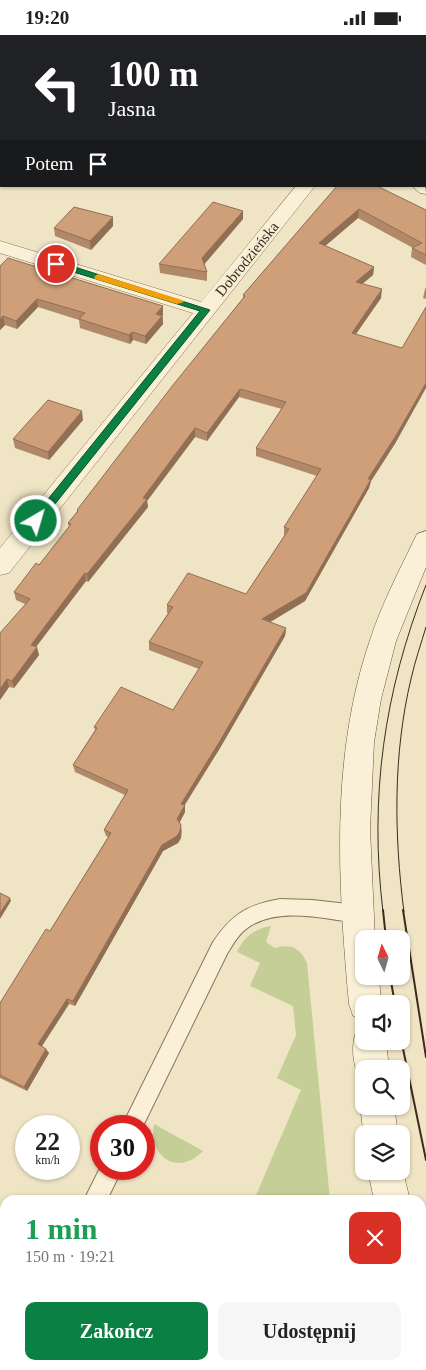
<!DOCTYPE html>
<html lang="pl">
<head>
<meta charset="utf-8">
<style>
  body { margin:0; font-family:Georgia,serif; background:#f6f6f6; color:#222; height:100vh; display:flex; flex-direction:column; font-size:19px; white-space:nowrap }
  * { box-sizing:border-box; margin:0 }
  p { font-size:16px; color:#767676 }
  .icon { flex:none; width:28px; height:28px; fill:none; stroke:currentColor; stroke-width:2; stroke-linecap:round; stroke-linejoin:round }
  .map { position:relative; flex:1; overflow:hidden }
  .details { position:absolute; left:0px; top:1160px; width:426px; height:175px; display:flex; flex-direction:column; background:#fff; border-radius:15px 15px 0 0; box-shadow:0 1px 4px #0004 }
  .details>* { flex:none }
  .guide { position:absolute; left:0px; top:0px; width:426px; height:152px; box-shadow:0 1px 4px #0004; background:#202124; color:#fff; overflow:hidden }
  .needle { width:32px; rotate:355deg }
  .tools { position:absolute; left:355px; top:895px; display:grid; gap:10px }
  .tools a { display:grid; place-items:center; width:55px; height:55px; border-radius:10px; background:#fff; box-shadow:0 1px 4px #0004; font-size:25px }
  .speed { position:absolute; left:15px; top:1080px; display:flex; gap:10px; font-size:25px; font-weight:700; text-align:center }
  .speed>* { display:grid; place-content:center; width:65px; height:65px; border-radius:50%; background:#fff; box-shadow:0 1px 4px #0004; line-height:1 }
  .speed small { font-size:12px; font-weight:400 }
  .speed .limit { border:8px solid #d22; background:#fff; color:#111 }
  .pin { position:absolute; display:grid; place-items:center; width:42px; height:42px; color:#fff; margin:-21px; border:2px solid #fff; border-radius:50%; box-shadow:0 1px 5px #0007 }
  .me { position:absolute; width:55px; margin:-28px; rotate:38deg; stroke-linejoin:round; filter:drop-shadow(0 0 4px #0008) }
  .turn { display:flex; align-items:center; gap:18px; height:105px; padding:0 25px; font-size:22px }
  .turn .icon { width:65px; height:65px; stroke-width:2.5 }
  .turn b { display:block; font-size:35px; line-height:42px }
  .then { display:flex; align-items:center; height:48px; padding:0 25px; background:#0003; gap:10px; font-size:19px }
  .round { display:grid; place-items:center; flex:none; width:52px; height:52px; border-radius:10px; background:#f6f6f6 }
  .overview { display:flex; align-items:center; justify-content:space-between; height:85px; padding:0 25px }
  h1 { font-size:30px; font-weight:700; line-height:38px; color:#1e9e55 }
  .cta { display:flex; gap:10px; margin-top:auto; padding:10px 25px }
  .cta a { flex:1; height:58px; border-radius:10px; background:#0b8043; color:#fff; font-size:20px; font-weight:700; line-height:58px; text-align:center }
  .cta a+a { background:#f6f6f6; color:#222 }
  .status { display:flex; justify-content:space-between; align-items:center; height:35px; padding:0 25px; background:#fff; direction:ltr }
  .status svg { height:14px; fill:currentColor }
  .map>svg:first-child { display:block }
</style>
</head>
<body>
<div class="status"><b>19:20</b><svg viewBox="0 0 49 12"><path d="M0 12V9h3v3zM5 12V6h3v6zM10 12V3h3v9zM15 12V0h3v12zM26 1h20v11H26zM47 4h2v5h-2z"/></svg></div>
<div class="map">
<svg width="426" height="1335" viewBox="0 0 426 1335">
  <rect width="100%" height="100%" fill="#efe4c4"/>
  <!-- green -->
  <g fill="#c6ce97">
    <path d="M 271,891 L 266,907 L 275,913 C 290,908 301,913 307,928 L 330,1165 L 254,1165 L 301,1055 L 277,1043 L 296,1000 L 293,971 L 250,951 L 260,928 L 237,917 C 244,902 254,894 271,891 Z"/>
    <path d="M 154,1089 L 203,1116 C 178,1142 148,1122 154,1089 Z"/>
  </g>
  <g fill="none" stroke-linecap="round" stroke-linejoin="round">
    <!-- lane casing -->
    <g stroke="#8a755a" stroke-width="2">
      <g id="lane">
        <path d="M 280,864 L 312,865 L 357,870 L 364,873 L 366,879 L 364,885 L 357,888 C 323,883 275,871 246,894 C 237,901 232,911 227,919 L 143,1091 L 122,1091 L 213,907 C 232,879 247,870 280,864 Z"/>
        <path d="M 101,1131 L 101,1134 L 122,1134 L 107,1165 L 84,1165 Z"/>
        <path d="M 5,1321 L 5,1330 L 24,1330 L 22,1335 L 0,1335 Z"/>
      </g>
    </g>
    <!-- street casing -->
    <g stroke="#8a755a" stroke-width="1">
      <path id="street" d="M 296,151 L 315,151 L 9,538 L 0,540 L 0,513 L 193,278 L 0,218 L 0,206 L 201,267 Z"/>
    </g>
    <!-- secondary casing -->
    <g stroke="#6c563d" stroke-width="1">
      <g id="secondary">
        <path d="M 425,147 L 426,159 L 420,158 L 412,151 L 425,151 Z"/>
        <path d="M 426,496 L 426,532 L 396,606 L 381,664 L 374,707 L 370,794 L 375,904 L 364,904 L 364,941 L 379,941 L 381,969 L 364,969 L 364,985 L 353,981 L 349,969 C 338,848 330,722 370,605 C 381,571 398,538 414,505 L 417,499 Z"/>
        <path d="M 364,991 L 364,1006 L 386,1006 L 389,1034 L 364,1034 L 364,1048 L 360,1046 C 353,1029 350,1011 357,994 Z"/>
        <path d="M 364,1061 L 364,1071 L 394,1071 L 398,1099 L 364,1099 L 364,1102 L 360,1071 Z"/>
        <path d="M 401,1129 L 410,1165 L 374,1165 L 368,1136 L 401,1136 Z"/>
        <path d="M 421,1277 L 426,1279 L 426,1335 L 420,1335 L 412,1331 L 412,1335 L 372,1335 L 372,1330 L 421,1330 Z"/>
      </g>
    </g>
    <!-- lane -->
    <use href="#lane" fill="#faf0d7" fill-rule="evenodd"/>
    <!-- street -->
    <use href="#street" fill="#faf0d7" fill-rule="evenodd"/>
    <!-- secondary -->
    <use href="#secondary" fill="#faf0d7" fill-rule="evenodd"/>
    <!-- tram-far1 -->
    <g stroke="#3a2c1e" stroke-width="1">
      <path d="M 423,151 L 426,152"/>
      <path d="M 383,877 C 369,762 384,657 426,550"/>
      <path d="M 404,877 C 394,800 393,719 411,644 C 415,626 421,609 426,592"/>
    </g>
    <!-- tram -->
    <g stroke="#3a2c1e" stroke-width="2">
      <path d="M 383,875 L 386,904"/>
      <path d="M 403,875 L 426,1022"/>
      <path d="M 390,941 L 395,969"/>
      <path d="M 401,1004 L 426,1125"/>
    </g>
  </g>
  <!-- wall -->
  <g fill="#b18968">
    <path d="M 0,0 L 426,0 L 426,41 L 425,41 L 425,1 L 1,1 L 1,51 L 0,52 Z"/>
    <path d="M 337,151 L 426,175 L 426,230 L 411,222 L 412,213 L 413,213 L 358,183 L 325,211 L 374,232 L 373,240 L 362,249 L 381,263 L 356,299 L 396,407 L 371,446 L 369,453 L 305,566 L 270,587 L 286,593 L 285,601 L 220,713 L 185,770 L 185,777 L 180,787 L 182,796 L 181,803 L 178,808 L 163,816 L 75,971 L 69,969 L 42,1011 L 49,1018 L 27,1056 L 0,1043 L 0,968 L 50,896 L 108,802 L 106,801 L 104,795 L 125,760 L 75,737 L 73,730 L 95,695 L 94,692 L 173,675 L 199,634 L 149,615 L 149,607 L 168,578 L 167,578 L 167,570 L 246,559 L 284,501 L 284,492 L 317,441 L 256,421 L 256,413 L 282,374 L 239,362 L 207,406 L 195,402 L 147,466 L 148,472 L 88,547 L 86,546 L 36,612 L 39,620 L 14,653 L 9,652 L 0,665 L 25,569 L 16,565 L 14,557 L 39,530 L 69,493 L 68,488 L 77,477 L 77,475 L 243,263 L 243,260 Z"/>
    <path d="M 243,184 L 204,229 L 207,237 L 207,246 L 160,238 L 159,229 Z"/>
    <path d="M 113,191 L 91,215 L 55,201 L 54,193 Z"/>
    <path d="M 0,231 L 163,271 L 163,289 L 146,309 L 133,305 L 130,309 L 80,293 L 79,285 L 38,272 L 17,294 L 5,290 L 0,295 Z"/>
    <path d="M 426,252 L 426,264 L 423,263 L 425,254 Z"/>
    <path d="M 83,385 L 49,425 L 15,413 L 13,404 Z"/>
  </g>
  <!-- shaded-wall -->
  <g fill="#906f55">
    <path d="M 1,73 L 1,83 L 0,84 L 0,74 Z"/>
    <path d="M 359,174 L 358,183 L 318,217 L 319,208 Z"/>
    <path d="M 243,176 L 243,184 L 202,232 L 202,223 Z"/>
    <path d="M 113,182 L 113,191 L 91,215 L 90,206 Z"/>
    <path d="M 374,232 L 373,240 L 355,255 L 356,247 Z"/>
    <path d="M 382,254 L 381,263 L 351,306 L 352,298 Z"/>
    <path d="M 37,264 L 38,272 L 17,294 L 16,286 Z"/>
    <path d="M 163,271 L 163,279 L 158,286 L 162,281 L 163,289 L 146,309 L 145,301 L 156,279 Z"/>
    <path d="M 3,281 L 5,290 L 0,295 L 0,285 Z"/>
    <path d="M 132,297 L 133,305 L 130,309 L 129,300 Z"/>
    <path d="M 426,348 L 426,353 L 396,407 L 371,446 L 369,453 L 305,566 L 262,592 L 262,584 Z"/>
    <path d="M 240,354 L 239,362 L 207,406 L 207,398 Z"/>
    <path d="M 82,376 L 83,385 L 49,425 L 48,417 Z"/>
    <path d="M 195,393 L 195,402 L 147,466 L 148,472 L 88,547 L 87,539 Z"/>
    <path d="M 85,538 L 86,546 L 32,617 L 31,610 Z"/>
    <path d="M 286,593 L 285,601 L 220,713 L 181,775 L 181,769 Z"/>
    <path d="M 37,612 L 39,620 L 14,653 L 12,646 Z"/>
    <path d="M 7,644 L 9,652 L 0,665 L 0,654 Z"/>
    <path d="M 185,770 L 185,777 L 178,790 L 177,784 Z"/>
    <path d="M 181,790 L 181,803 L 178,808 L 163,816 L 75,971 L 73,966 L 162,810 Z"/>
    <path d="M 10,863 L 11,866 L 0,884 L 0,878 Z"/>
    <path d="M 67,964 L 69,969 L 40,1014 L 38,1009 Z"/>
    <path d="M 46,1014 L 49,1018 L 27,1056 L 24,1052 Z"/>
  </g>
  <!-- building -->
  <g fill="#ce9f79" stroke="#906f55">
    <path d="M 0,0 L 324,0 L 323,1 L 1,1 L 1,44 L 0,43 Z"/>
    <path d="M 364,0 L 426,0 L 426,32 L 425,32 L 425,1 L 370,1 Z"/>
    <path d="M 1,54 L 1,73 L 0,74 L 0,55 Z"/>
    <path d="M 337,151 L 377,151 L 426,175 L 426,220 L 412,213 L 422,208 L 359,174 L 319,208 L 374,232 L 356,247 L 382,254 L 352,298 L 402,313 L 426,272 L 426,348 L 397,399 L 368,444 L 371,444 L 306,558 L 262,584 L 286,593 L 220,706 L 181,769 L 185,770 L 177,784 L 181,790 L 180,796 L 177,801 L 162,810 L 73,966 L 67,964 L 38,1009 L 46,1014 L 24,1052 L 0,1040 L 0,968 L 46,894 L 50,896 L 111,798 L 104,795 L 128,755 L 73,730 L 97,693 L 94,692 L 121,652 L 173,675 L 203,627 L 149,607 L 173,572 L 167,570 L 188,538 L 246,559 L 289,494 L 284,492 L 321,434 L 256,413 L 286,367 L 240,354 L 207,398 L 195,393 L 143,463 L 147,464 L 87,539 L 85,538 L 31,610 L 37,612 L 12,646 L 7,644 L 0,654 L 0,598 L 30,564 L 14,557 L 36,528 L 39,530 L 71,489 L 68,488 L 78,476 L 77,475 L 173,350 L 245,261 L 243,260 Z"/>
    <path d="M 213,167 L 243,176 L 202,223 L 207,237 L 159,229 Z"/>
    <path d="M 74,172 L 113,182 L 90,206 L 54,193 Z"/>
    <path d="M 8,223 L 163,271 L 156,279 L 162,281 L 145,301 L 132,297 L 129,300 L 79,284 L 85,278 L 37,264 L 16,286 L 3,281 L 0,285 L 0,231 Z"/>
    <path d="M 48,365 L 82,376 L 48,417 L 13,404 Z"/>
    <path d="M 0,858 L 10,863 L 0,878 Z"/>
    <path d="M 74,1330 L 139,1330 L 144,1333 L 146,1330 L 315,1330 L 318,1332 L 317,1335 L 72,1335 Z"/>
  </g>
  <!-- route -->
  <path fill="#0b8043" stroke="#07532c" d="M 54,227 L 59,227 L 210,275 L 39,489 L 32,489 L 32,484 L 200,276 L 54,231 Z"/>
  <!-- slow -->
  <path fill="#f59e0b" d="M 98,239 L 182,265 L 184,267 L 177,269 L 95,244 L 94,242 Z"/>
  <g text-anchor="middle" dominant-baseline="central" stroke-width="4" stroke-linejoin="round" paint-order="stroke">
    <!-- far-street labels -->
    <g font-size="15" fill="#3a2c1e" stroke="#f6edd4">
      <text transform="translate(247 224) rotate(-51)">Dobrodzieńska</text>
    </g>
  </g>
</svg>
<div class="tools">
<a><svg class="needle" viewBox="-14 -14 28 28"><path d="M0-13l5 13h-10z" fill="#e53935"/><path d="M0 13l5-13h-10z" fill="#767676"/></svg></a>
<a><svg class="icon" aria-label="sound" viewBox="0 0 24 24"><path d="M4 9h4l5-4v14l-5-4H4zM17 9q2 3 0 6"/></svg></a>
<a><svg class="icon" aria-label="search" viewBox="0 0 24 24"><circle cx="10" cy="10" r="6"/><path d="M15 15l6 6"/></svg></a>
<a><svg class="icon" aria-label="layers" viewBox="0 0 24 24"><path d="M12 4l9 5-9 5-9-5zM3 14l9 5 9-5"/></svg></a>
</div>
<div class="speed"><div>22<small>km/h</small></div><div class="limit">30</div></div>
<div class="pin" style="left:56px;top:229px;background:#d93025"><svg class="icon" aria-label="arrive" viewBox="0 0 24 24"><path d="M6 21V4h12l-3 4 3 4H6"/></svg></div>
<svg class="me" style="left:36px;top:486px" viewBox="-20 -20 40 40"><circle r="17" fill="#0b8043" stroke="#fff" stroke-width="3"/><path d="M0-11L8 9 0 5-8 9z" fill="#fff"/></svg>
<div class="guide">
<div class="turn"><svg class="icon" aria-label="left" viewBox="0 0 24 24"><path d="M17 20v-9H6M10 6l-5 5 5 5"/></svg><div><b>100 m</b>Jasna</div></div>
<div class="then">Potem<svg class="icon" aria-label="arrive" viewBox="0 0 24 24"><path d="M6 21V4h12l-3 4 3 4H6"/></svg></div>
</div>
<section class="details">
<div class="overview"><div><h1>1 min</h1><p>150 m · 19:21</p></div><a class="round" style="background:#d93025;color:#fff"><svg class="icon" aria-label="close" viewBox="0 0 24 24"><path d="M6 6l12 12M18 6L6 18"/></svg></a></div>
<div class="cta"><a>Zakończ</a><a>Udostępnij</a></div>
</section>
</div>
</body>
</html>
